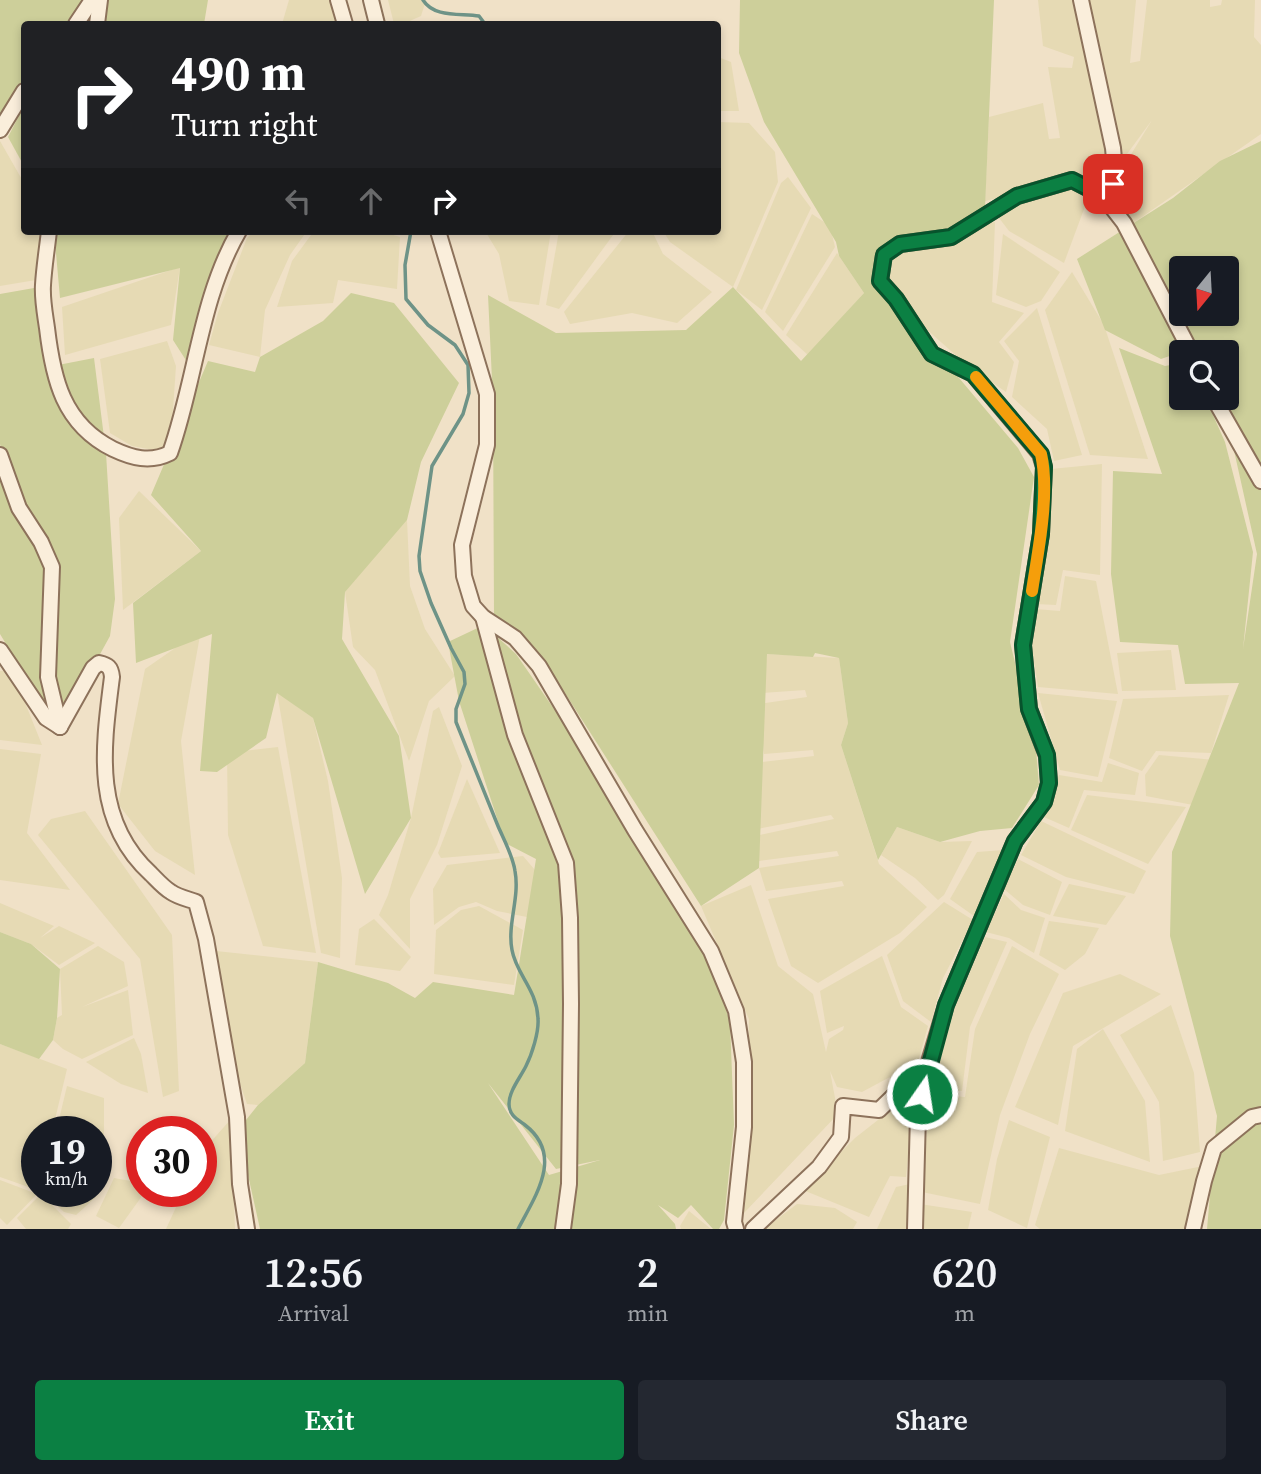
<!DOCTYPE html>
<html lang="en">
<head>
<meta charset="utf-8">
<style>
  body { margin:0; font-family:"Source Serif 4",serif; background:#242831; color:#f1f3f6; height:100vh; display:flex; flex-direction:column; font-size:26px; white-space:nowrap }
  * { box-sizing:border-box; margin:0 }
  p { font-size:23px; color:#9ea1a6 }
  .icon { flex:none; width:38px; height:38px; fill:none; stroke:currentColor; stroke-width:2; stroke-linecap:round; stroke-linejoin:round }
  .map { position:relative; height:1229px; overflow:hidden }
  .panel { display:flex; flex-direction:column; background:#171b24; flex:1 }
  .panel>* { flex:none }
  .guide { position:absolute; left:21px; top:21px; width:700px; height:214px; border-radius:7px; box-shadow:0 4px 10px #0003; background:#202124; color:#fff; overflow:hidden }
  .needle { width:46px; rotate:198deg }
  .fabs { position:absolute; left:1169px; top:256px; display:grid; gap:14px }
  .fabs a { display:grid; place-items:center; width:70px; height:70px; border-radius:7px; background:#171b24; box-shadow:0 4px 10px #0003; font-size:35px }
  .speed { position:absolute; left:21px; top:1116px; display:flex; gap:14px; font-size:35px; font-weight:700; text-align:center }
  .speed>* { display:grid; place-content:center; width:91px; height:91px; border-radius:50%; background:#171b24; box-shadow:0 4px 10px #0003; line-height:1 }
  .speed small { font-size:18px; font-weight:400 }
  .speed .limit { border:10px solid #d22; background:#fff; color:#111 }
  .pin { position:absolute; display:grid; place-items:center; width:60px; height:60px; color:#fff; margin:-30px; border-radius:14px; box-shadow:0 4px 10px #0006 }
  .me { position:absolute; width:77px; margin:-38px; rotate:13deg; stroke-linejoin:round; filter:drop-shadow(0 0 5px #0008) }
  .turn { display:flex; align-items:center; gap:24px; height:147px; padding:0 35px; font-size:32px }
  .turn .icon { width:91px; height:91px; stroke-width:2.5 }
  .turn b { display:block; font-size:49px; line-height:60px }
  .lanes { display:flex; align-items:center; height:66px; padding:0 35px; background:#0003; justify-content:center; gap:35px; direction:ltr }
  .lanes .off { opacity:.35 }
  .eta { display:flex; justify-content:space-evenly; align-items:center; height:119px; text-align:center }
  .eta b { font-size:42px; font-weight:600; line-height:49px }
  .cta { display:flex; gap:14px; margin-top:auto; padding:14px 35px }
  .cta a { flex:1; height:80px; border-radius:7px; background:#0b8043; color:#fff; font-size:28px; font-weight:600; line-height:80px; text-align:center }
  .cta a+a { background:#242831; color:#f1f3f6 }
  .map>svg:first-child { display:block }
</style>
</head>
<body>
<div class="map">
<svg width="1261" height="1229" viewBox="0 0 1261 1229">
  <rect width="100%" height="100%" fill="#f0e1c7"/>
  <!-- farmland -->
  <g fill="#e6dab4">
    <path d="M 289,0 L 335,0 L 342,24 L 282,24 Z"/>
    <path d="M 388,0 L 426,0 L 421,16 L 403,24 L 394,24 Z"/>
    <path d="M 1038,0 L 1136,0 L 1130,63 L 1140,61 L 1147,0 L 1210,0 L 1210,7 L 1221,5 L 1222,0 L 1255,0 L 1254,37 L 1261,45 L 1261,134 L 1132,224 L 1113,184 L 1152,120 L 1116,169 L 1103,196 L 1072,180 L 985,201 L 989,117 L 1043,103 L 1049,139 L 1060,138 L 1048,67 L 1072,68 L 1074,57 L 1043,46 Z"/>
    <path d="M 718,57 L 731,62 L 739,111 L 718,111 Z"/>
    <path d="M 718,122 L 749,123 L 775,152 L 778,182 L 733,287 L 670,242 L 663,231 L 718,231 Z"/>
    <path d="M 0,141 L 24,183 L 24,231 L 40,231 L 36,280 L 0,286 Z"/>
    <path d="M 788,177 L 811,208 L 762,310 L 736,290 L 781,183 Z"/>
    <path d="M 1052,187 L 1090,193 L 1064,263 L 1009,231 L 996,214 Z"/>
    <path d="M 812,214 L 830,226 L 835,247 L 783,331 L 765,312 Z"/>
    <path d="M 995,222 L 992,302 L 1024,313 L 999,342 L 1014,362 L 1006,392 L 968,366 L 890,297 L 882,268 L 900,244 Z"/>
    <path d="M 254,231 L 307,231 L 290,255 L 265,310 L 260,357 L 209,345 L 218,313 L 247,238 Z"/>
    <path d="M 314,231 L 380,231 L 400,237 L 397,289 L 338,280 L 333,303 L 277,307 L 292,261 Z"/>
    <path d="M 485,231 L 551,231 L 539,305 L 509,301 L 499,254 Z"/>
    <path d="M 559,231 L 616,231 L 559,309 L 546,305 Z"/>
    <path d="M 629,231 L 652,231 L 663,254 L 712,292 L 677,323 L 632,313 L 570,324 L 564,312 Z"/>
    <path d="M 1003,234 L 1060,272 L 1041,301 L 1026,307 L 996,295 Z"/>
    <path d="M 837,253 L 864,293 L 808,355 L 786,335 Z"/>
    <path d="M 180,267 L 171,325 L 65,355 L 62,307 Z"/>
    <path d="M 1072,272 L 1104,325 L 1148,459 L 1090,455 L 1045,310 Z"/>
    <path d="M 1037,308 L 1082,455 L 1054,461 L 1047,429 L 1012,397 L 1019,361 L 1004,341 Z"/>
    <path d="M 167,341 L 176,366 L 170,453 L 132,446 L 110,433 L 100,359 Z"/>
    <path d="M 1102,464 L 1100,575 L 1063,570 L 1056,605 L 1036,604 L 1051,469 Z"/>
    <path d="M 139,491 L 201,551 L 123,610 L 119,518 Z"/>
    <path d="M 407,520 L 410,586 L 425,629 L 455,676 L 429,701 L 409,761 L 375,670 L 353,647 L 345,592 L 377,539 Z"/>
    <path d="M 1065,576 L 1096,581 L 1118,694 L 1038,687 L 1032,649 L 1035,609 L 1060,611 Z"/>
    <path d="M 201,630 L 181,741 L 195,875 L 155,851 L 118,804 L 145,669 Z"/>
    <path d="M 1171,650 L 1176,690 L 1122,691 L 1117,653 Z"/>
    <path d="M 767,654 L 839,658 L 848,723 L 841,745 L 879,864 L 927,907 L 900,933 L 818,983 L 791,966 L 768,899 L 844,886 L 842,881 L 766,891 L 759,868 L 839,856 L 837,851 L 759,861 L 755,836 L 834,819 L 831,815 L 757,829 L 762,762 L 814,756 L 813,750 L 764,754 L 759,704 L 807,697 L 805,690 L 762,693 Z"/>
    <path d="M 12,670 L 42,745 L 0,740 L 0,671 Z"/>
    <path d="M 277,692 L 313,718 L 328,781 L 342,878 L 340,958 L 321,953 Z"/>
    <path d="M 1038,693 L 1117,701 L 1098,777 L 1060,770 Z"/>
    <path d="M 1229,695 L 1211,753 L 1156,751 L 1142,771 L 1109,758 L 1123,699 Z"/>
    <path d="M 439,707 L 462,766 L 437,845 L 410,899 L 410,949 L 379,915 L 388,895 L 411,818 L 433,711 Z"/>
    <path d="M 278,747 L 316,953 L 263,946 L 228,835 L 227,753 Z"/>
    <path d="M 0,749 L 41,754 L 27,833 L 70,890 L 0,880 Z"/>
    <path d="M 1159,755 L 1215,760 L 1193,805 L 1146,796 L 1145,775 Z"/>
    <path d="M 1108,763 L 1139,773 L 1135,795 L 1084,790 L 1069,828 L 1044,817 L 1059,775 L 1102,782 Z"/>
    <path d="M 467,779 L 500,853 L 441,858 L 438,853 Z"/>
    <path d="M 1087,795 L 1186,807 L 1148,864 L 1071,830 Z"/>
    <path d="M 85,811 L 172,935 L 179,1091 L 163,1097 L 140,959 L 38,835 L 51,819 Z"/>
    <path d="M 1041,821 L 1146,871 L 1134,894 L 1066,877 L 1021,855 Z"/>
    <path d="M 897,827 L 940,842 L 972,841 L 944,895 L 938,900 L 915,878 L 881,855 Z"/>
    <path d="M 1004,850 L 974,916 L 950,899 L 977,852 Z"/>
    <path d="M 523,856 L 535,870 L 532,918 L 497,911 L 476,902 L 459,907 L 434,925 L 433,889 L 447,865 Z"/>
    <path d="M 1018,859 L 1062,882 L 1050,915 L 1023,905 L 1004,889 Z"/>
    <path d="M 1069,884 L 1126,896 L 1106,925 L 1053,916 Z"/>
    <path d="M 751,885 L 778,966 L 813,994 L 826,1052 L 829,1039 L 843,1030 L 844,1026 L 827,1033 L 820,991 L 882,956 L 901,1007 L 928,1026 L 918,1062 L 862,1092 L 837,1087 L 830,1071 L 838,1114 L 744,1213 L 749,1019 L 701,906 Z"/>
    <path d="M 1004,894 L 1021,910 L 1045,918 L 1034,953 L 1009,938 L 986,932 Z"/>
    <path d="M 944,902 L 973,920 L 943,978 L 931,1022 L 903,1001 L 887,955 Z"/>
    <path d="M 0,903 L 54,926 L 40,938 L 59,926 L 95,943 L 59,965 L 31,944 L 0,932 Z"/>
    <path d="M 479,906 L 523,930 L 514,985 L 434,974 L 436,930 L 461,910 Z"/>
    <path d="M 374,919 L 411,957 L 400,971 L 355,965 L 359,929 Z"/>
    <path d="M 1049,921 L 1099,928 L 1085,954 L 1065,970 L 1039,955 Z"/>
    <path d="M 985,937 L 1007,942 L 970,1027 L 962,1091 L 933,1088 L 935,1063 L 955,1007 Z"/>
    <path d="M 98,946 L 124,962 L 128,986 L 82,1007 L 128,990 L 133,1035 L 82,1059 L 63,1049 L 53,1040 L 57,1018 L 62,1015 L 60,969 Z"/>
    <path d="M 1012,946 L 1059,974 L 1030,1034 L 1000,1115 L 980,1204 L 922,1192 L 930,1094 L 965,1097 L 975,1029 Z"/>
    <path d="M 216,951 L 318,962 L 305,1063 L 258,1105 L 247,1104 L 224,1037 Z"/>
    <path d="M 1120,974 L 1161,994 L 1073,1046 L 1058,1125 L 1015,1107 L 1063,993 Z"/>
    <path d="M 1171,1005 L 1194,1073 L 1200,1152 L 1163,1161 L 1159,1102 L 1120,1035 Z"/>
    <path d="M 1103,1029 L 1145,1101 L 1150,1162 L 1065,1131 L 1077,1049 Z"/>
    <path d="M 134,1038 L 141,1054 L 148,1093 L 121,1084 L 86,1062 Z"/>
    <path d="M 0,1044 L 67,1069 L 52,1132 L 37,1132 L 37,1150 L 19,1147 L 37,1153 L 37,1190 L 0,1177 Z"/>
    <path d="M 67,1086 L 104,1098 L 104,1167 L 100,1185 L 95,1198 L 76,1215 L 64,1212 L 43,1192 L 96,1192 L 96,1132 L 56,1132 Z"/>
    <path d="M 915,1091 L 906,1177 L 890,1176 L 869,1217 L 803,1190 L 855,1138 Z"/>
    <path d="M 231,1119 L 235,1229 L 166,1229 L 183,1192 L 201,1192 L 201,1153 Z"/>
    <path d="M 1009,1120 L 1050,1137 L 1027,1228 L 988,1210 L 997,1159 Z"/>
    <path d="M 1059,1148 L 1159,1175 L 1203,1166 L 1187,1229 L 1040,1229 L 1035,1225 Z"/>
    <path d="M 114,1178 L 142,1183 L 142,1196 L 119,1228 L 96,1216 Z"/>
    <path d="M 0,1180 L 37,1194 L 7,1225 L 0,1218 Z"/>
    <path d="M 910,1184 L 907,1229 L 877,1229 L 896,1187 Z"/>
    <path d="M 41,1194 L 71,1224 L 68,1229 L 26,1229 L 17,1218 Z"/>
    <path d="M 797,1204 L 835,1208 L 857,1222 L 853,1229 L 764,1229 Z"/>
    <path d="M 920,1204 L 972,1212 L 968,1229 L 920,1229 Z"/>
    <path d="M 689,1211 L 711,1229 L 681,1229 L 680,1226 Z"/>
  </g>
  <!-- green -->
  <g fill="#cdcf9a" fill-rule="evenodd">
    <path d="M 0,0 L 208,0 L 204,24 L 24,24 L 24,86 L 0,127 Z"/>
    <path d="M 740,0 L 994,0 L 985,208 L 944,238 L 900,244 L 874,277 L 1018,448 L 1034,477 L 1010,642 L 1036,749 L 1039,785 L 1012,828 L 980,831 L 940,842 L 897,827 L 878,860 L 841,745 L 848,723 L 839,658 L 815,653 L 813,657 L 767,654 L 759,868 L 701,906 L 547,665 L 494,616 L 493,401 L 488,295 L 556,333 L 686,330 L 733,287 L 801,361 L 864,293 L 839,256 L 836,242 L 764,122 L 739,53 Z"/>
    <path d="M 24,106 L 24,166 L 8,137 Z"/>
    <path d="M 1261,141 L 1261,1229 L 1207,1229 L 1217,1116 L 1170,936 L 1172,852 L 1239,683 L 1185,684 L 1178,645 L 1120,642 L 1111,574 L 1113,471 L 1162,474 L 1119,348 L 1165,366 L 1181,363 L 1181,397 L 1205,397 L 1225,442 L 1253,552 L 1243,649 L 1257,554 L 1229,428 L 1213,397 L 1227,397 L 1227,352 L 1181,352 L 1161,359 L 1105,330 L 1077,259 L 1173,198 L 1220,161 ZM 1181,268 L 1227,268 L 1227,313 L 1181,313 Z"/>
    <path d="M 54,231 L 229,231 L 217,257 L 189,365 L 173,340 L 180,268 L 60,298 Z"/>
    <path d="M 34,288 L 53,366 L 94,358 L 106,453 L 115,599 L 110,636 L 60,727 L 54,723 L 0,634 L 0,452 L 3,457 L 0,444 L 0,294 Z"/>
    <path d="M 351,293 L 394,303 L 459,383 L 421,462 L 407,520 L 345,592 L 342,639 L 399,736 L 411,818 L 365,894 L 313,718 L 277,693 L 266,738 L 217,772 L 200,771 L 212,634 L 136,663 L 133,603 L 201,551 L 151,495 L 208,361 L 255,372 L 260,357 L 323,321 Z"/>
    <path d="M 484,625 L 516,654 L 695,913 L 730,1022 L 734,1125 L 724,1220 L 719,1229 L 713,1229 L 691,1205 L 678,1218 L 658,1205 L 675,1224 L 676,1229 L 260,1229 L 238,1130 L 258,1105 L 305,1063 L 318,962 L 388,983 L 415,998 L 433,982 L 514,995 L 536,859 L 505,843 L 459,701 L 448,642 ZM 488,1083 L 556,1169 L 600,1160 L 549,1175 Z"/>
    <path d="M 0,932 L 31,944 L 60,969 L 57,1018 L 53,1040 L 39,1059 L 0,1044 Z"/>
  </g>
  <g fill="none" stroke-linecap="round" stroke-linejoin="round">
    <!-- stream -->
    <g stroke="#6e9387" stroke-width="3.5">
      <path d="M 423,0 C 434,18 461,13 479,16 L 485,24"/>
      <path d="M 411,231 L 405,265 L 406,299 L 428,325 L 455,345 L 468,365 L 469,393 L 463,414 L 432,466 L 419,556 L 420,571 L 431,603 L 451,648 L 464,672 L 465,684 L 456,709 L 456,722 C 470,757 484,792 498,826 C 504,840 513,856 515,871 C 520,898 507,924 512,950 C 516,974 537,989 538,1019 C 539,1032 532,1054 526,1066 C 520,1078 509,1091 509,1104 C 509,1115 517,1119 525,1125 C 564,1155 536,1195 518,1229"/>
    </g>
    <!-- minor casing -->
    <g stroke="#8d725b" stroke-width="18">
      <g id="minor">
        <path d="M 338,0 L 345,24"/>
        <path d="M 371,0 L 377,24"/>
        <path d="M 1081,0 L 1113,148 C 1115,168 1116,180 1103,196"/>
        <path d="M 76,24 L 92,0"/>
        <path d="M 97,24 L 100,0"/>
        <path d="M 0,130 L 24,91"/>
        <path d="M 49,231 C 47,249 44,267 43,285 C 42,299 45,314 47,328 C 53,379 63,424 113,449 C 132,458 150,463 170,453 C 196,380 200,298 239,231"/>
        <path d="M 438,231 L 487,394 L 487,445 L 462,545 L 464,576 L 473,606 L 483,617 L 515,638 L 539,666 L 635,830 L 711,951 L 736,1011 L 744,1062 L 744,1127 L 734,1222 L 736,1229"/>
        <path d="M 1213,397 L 1261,481"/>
        <path d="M 0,455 L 19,508 L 41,542 L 52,567 L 48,677 L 60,727"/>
        <path d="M 483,617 L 515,735 L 566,863 L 570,918 L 571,1004 L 569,1184 L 563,1229"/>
        <path d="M 0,650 L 46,718 L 60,727"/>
        <path d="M 60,727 L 93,668 L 99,663 C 108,665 111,667 112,677 C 103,748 92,820 151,874 C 157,880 164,888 171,892 C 178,897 188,899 196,902 L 206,939 L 237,1117 L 240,1184 L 247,1229"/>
        <path d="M 753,1229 L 819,1167 L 841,1137 L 843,1106 L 879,1110 L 913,1077 L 926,1072"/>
        <path d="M 915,1229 L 918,1115 L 926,1072 L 946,1005 L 1015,841 L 1044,802 L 1049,783 L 1047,756 L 1029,709 L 1023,645 L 1041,534 L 1044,467 L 1040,454 L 973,374 L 932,354 L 896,299 L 880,281 L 884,255 L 900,244 L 951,237 L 1017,196 L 1072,180 L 1103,196 L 1124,223 L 1191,352"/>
        <path d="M 1193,1229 L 1204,1181 L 1214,1148 L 1252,1117 L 1261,1115"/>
      </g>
    </g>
    <!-- minor -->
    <use href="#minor" stroke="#faeedb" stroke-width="14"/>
  </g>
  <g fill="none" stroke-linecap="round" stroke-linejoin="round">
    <!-- route casing -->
    <g stroke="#07532c" stroke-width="18">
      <path id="route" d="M 922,1094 L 946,1005 L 1015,841 L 1044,802 L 1049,783 L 1047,755 L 1029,709 L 1023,645 L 1041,534 L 1044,467 L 1041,454 L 973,374 L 932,354 L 896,299 L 880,281 L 884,255 L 900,244 L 951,237 L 1017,196 L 1072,180 L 1103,196 L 1113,184"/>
    </g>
    <!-- route -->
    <use href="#route" stroke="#0b8043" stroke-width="12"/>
    <!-- slow -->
    <path stroke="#f59e0b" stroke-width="12" d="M 976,377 L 1041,454 C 1050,494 1038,551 1032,591"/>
  </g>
</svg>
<div class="fabs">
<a><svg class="needle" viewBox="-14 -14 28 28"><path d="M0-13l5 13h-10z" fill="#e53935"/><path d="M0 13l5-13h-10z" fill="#9ea1a6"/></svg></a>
<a><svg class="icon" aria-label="search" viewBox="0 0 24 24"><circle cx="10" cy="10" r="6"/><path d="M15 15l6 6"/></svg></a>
</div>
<div class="speed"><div>19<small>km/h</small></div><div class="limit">30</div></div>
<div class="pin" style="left:1113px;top:184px;background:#d93025"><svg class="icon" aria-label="arrive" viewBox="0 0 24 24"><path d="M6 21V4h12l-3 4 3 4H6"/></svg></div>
<svg class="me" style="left:922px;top:1094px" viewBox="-20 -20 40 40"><circle r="17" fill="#0b8043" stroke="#fff" stroke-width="3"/><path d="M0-11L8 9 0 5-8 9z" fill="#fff"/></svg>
<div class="guide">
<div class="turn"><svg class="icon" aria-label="right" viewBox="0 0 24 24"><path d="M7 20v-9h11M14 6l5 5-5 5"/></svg><div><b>490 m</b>Turn right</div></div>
<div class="lanes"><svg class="icon off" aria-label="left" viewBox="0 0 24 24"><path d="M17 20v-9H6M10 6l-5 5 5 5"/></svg><svg class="icon off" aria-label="ahead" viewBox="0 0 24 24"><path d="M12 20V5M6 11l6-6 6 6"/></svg><svg class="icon" aria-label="right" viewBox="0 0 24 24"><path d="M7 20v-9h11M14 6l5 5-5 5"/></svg></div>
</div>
</div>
<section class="panel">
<div class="eta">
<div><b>12:56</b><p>Arrival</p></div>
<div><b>2</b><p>min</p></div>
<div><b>620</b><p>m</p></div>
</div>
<div class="cta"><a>Exit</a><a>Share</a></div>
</section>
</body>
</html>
